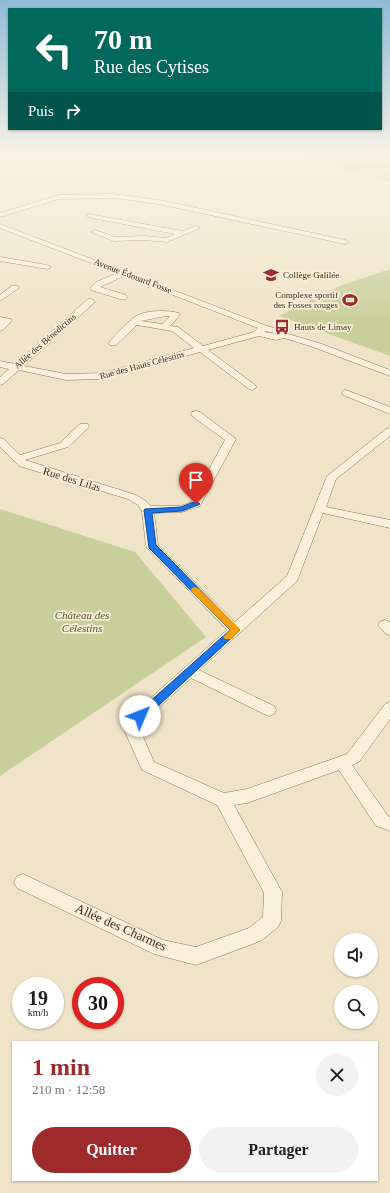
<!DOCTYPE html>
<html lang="fr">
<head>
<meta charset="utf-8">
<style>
  body { margin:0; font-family:"Times New Roman",serif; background:#f2f2f2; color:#202124; height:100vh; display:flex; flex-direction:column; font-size:15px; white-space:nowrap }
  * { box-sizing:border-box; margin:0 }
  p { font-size:13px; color:#757577 }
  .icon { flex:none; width:22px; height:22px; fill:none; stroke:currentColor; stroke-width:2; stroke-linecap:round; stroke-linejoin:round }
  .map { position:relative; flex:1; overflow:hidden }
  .sheet { position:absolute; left:12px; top:1041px; width:366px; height:140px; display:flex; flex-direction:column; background:#fff; border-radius:0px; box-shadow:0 1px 3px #0004 }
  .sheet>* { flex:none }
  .top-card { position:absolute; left:8px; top:8px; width:374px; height:122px; border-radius:0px; box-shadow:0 1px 3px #0004; background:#00695c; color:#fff; overflow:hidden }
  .tools { position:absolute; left:334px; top:933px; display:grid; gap:8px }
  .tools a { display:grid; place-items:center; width:44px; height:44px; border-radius:50%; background:#fff; box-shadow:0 1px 3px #0004; font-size:20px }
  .speed { position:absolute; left:12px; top:977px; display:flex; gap:8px; font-size:20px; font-weight:700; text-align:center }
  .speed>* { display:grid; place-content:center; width:52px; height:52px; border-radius:50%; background:#fff; box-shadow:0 1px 3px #0004; line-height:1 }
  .speed small { font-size:10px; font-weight:400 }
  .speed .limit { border:6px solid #d22; background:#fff; color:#111 }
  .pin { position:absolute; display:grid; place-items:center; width:34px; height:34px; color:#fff; margin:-41px -17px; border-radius:50% 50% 50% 0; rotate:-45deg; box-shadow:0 0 4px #0007 }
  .pin .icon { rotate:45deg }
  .me { position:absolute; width:44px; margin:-22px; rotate:46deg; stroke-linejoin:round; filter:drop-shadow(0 0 3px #0008) }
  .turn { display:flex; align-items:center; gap:14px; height:84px; padding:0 20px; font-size:18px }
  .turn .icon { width:52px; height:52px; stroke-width:2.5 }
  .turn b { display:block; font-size:28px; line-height:34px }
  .then { display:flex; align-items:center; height:38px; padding:0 20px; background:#0003; gap:8px; font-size:15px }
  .round { display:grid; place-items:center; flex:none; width:42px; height:42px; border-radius:21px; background:#f2f2f2 }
  .headline { display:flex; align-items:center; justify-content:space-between; height:68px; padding:0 20px }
  h1 { font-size:24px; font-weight:600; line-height:30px; color:#9e2a2b }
  .button { display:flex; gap:8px; margin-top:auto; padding:8px 20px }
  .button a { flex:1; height:46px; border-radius:24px; background:#9e2a2b; color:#fff; font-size:16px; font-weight:600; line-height:46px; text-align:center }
  .button a+a { background:#f2f2f2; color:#202124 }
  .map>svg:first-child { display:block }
</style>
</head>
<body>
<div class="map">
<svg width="390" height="1193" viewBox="0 0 390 1193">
  <rect width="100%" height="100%" fill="#f0e4c8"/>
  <!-- green -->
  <g fill="#c9cf9b">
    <path d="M 297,156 L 390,156 L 390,183 L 386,181 Z"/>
    <path d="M 390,269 L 390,356 L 279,316 L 342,285 Z"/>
    <path d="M 0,509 L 135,552 L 206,637 L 0,776 Z"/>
  </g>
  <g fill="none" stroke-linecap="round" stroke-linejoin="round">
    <!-- minor casing -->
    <g stroke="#8d765c" stroke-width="1">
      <g id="minor">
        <path d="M 114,194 L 159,200 L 345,240 L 349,242 L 345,244 L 159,204 L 114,198 L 59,199 L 0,217 L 0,213 L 59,195 Z"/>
        <path d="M 89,214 L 182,231 L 196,226 L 200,228 L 167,242 L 144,240 L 114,241 L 91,232 L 95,230 L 115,237 L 144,236 L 166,238 L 175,234 L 87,217 L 87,215 Z"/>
        <path d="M 0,224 L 267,326 L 287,331 L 288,334 L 319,343 L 390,370 L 390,376 L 313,347 L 284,338 L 276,340 L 259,336 L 208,350 L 255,385 L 257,387 L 252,390 L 249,389 L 200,352 L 103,379 L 66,380 L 19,370 L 3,384 L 0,385 L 0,377 L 9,369 L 0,367 L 0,361 L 15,364 L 88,299 L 91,299 L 95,301 L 94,303 L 24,366 L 66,374 L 103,373 L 194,348 L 172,331 L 137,325 L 116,345 L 110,345 L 109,343 L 110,341 C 117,334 130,319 138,315 C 149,310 168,310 179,313 L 180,315 L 170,326 L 178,327 L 203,346 L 254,332 L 258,328 L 124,276 L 100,287 L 126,295 L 127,297 L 126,299 L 120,299 L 91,290 L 90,288 L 96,282 L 117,273 L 0,228 ZM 166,316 L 170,316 L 162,324 L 141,321 ZM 266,331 L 278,334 L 264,332 Z"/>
        <path d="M 0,257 L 47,265 L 51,267 L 47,269 L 0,261 Z"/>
        <path d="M 12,286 L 18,286 L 19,288 L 0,301 L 0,295 Z"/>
        <path d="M 0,317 L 11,319 L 12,321 L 3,330 L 0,331 Z"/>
        <path d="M 346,390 L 390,407 L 390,414 L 343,395 L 341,393 L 343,391 Z"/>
        <path d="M 196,411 L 200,412 L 236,439 L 200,506 L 182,512 L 154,513 L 158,545 L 235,622 L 287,576 L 327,476 L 386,429 L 390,428 L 390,436 L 336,479 L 326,507 L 390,520 L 390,528 L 323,513 L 297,581 L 199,670 L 274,706 L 276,710 L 274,714 L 269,716 L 264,714 L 191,678 L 146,719 L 141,732 L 154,762 L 224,793 L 247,789 L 347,754 L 385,704 L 390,702 L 390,719 L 359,762 L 352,765 L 388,816 L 390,817 L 390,831 L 376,826 L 339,770 L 247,803 L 234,805 L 282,892 L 281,921 L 278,927 L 262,940 L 255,943 L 196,965 L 154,954 L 17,888 L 14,882 L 17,876 L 23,874 L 163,940 L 196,947 L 249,928 L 263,917 L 264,893 L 217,805 L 142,770 L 125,732 L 135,712 L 227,630 L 148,549 L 146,546 L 142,511 L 138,505 L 128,499 L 19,466 L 0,447 L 0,438 L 4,439 L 20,455 L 60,443 L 80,424 L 88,424 L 89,426 L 88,428 L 68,447 L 25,460 L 136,495 L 146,501 L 151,506 L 181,506 L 191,502 L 225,440 L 192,416 L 191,414 L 192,412 Z"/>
        <path d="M 385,620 L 390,622 L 390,635 L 385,633 L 378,625 L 380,622 Z"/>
      </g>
    </g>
    <!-- minor -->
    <use href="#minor" fill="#faf1dc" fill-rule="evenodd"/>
  </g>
  <!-- sky -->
  <linearGradient id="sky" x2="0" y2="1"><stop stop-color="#8fbad6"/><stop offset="0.48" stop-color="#f8f3e6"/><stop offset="1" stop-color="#f8f3e6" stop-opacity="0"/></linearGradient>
  <rect width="390" height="323" fill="url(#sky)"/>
  <!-- route -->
  <path fill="#1a73e8" stroke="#114b97" d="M 196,501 L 200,504 L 198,505 L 182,511 L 152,513 L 156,545 L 240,630 L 144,719 L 137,719 L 135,716 L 137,713 L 230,630 L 149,548 L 144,510 L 145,509 L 181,507 Z"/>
  <!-- slow -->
  <path fill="#f59e0b" d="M 195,587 L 198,588 L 239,628 L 240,630 L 232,639 L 225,639 L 223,637 L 230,630 L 192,592 L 191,590 L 192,588 Z"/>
  <!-- icons -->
  <defs>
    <g id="school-bare" transform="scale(1.2)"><path d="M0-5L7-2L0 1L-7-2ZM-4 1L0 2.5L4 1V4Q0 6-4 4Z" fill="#9e2a2b" stroke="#f7eed8" stroke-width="2.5" paint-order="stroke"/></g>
    <g id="stadium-bare" transform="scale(1.2)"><path d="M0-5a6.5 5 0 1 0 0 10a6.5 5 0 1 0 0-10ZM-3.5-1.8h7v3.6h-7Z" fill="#9e2a2b" stroke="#f7eed8" stroke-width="2.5" paint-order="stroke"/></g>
    <g id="bus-bare" transform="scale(1.2)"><path d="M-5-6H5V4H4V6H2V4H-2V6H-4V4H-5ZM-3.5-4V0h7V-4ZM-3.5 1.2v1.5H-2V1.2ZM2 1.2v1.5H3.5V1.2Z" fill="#9e2a2b" stroke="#f7eed8" stroke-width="2.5" paint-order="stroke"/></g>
  </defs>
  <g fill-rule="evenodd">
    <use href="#school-bare" x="271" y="275"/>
    <use href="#stadium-bare" x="350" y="300"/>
    <use href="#bus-bare" x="282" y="327"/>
  </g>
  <g text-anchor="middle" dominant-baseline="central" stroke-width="3.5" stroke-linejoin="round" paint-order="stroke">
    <!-- far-poi labels -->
    <g font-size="9" fill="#3d2e20" stroke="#f7eed8" text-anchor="start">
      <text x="283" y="275">Collège Galilée</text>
      <text x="338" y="295" text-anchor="end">Complexe sportif<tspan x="338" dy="10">des Fosses rouges</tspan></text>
      <text x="294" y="327">Hauts de Limay</text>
    </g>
    <!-- far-street labels -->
    <g font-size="9" fill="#3d2e20" stroke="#f7eed8">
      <text transform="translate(133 276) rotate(21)">Avenue Édouard Fosse</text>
      <text transform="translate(45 341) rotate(-41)">Allée des Bénedictins</text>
      <text transform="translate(142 365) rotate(-15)">Rue des Hauts Célestins</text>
    </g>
    <!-- street labels -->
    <g font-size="11" fill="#3d2e20" stroke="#f7eed8">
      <text transform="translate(72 479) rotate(17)">Rue des Lilas</text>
    </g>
    <!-- park labels -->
    <g font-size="11" font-style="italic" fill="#4d5a26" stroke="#f7eed8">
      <text x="82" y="615">Château des<tspan x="82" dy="13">Célestins</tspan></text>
    </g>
    <!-- near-street labels -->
    <g font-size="13" fill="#3d2e20" stroke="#f7eed8">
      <text transform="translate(121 927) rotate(24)">Allée des Charmes</text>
    </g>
  </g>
</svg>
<div class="tools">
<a><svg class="icon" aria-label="sound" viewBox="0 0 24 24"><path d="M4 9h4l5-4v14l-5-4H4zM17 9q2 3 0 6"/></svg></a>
<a><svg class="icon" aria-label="search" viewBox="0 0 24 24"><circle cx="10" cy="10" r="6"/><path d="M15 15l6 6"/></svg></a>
</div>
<div class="speed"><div>19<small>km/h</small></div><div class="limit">30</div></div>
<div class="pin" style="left:196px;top:504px;background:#d93025"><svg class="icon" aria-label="arrive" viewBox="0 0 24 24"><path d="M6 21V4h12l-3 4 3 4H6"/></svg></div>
<svg class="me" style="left:140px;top:716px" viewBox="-20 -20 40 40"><circle r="19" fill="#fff"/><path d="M0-13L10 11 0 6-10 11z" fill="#1a73e8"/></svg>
<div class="top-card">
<div class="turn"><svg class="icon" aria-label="left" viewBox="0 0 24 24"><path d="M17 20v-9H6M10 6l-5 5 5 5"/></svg><div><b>70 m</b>Rue des Cytises</div></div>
<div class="then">Puis<svg class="icon" aria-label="right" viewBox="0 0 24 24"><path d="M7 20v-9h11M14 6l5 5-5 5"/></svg></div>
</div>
<section class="sheet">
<div class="headline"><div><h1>1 min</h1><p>210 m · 12:58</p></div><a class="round"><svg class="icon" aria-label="close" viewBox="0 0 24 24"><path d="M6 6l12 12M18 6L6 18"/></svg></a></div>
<div class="button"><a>Quitter</a><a>Partager</a></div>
</section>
</div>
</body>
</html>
